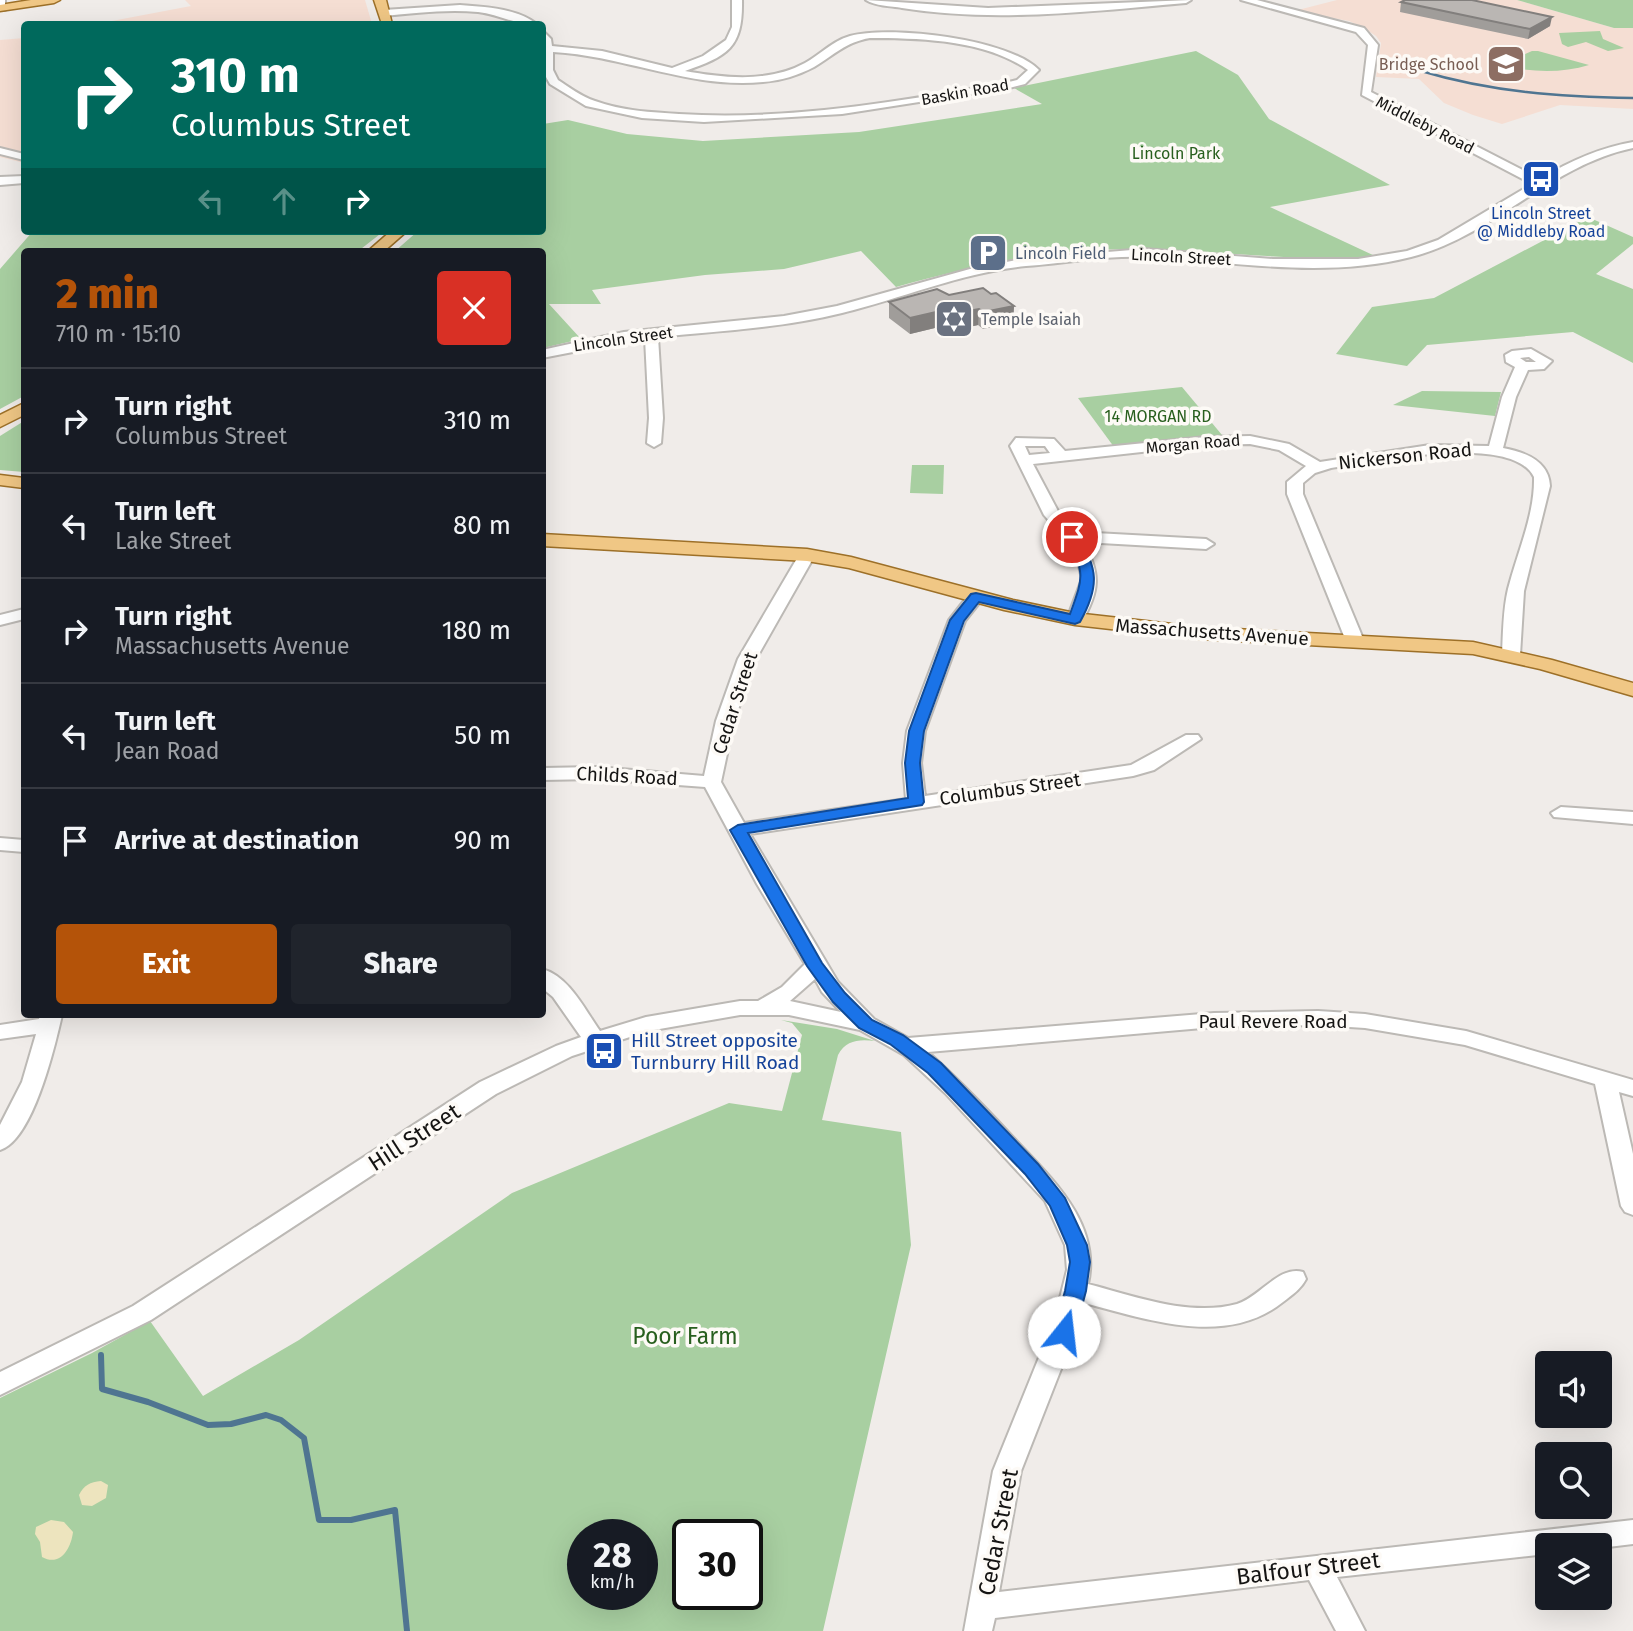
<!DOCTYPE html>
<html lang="en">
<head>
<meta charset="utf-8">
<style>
  body { margin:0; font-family:"Fira Sans",sans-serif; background:#20242c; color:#f1f3f6; height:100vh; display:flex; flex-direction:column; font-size:26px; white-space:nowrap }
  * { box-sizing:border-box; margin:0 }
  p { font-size:23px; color:#9ea1a6 }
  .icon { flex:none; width:38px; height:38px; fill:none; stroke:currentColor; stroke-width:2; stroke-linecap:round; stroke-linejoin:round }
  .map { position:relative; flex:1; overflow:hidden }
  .sheet { position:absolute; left:21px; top:248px; width:525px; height:770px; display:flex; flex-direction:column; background:#171b24; border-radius:7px; box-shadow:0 7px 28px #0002 }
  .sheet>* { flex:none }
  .hud { position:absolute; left:21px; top:21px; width:525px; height:214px; border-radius:7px; box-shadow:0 7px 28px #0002; background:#00695c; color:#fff; overflow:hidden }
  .fabs { position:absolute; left:1535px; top:1351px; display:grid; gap:14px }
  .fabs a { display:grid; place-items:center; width:77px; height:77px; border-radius:7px; background:#171b24; box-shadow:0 7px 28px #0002; font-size:35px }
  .speed { position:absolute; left:567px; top:1519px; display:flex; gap:14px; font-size:35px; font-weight:700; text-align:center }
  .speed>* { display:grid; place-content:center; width:91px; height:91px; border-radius:50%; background:#171b24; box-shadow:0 7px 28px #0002; line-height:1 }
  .speed small { font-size:18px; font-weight:400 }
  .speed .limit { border:4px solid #111; border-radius:10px; background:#fff; color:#111 }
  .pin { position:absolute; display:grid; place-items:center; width:60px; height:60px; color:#fff; margin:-30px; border:4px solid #fff; border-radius:50%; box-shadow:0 2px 7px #0007 }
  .me { position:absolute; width:77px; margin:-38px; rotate:16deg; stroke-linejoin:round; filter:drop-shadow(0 0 5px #0008) }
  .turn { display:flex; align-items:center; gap:24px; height:147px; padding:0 35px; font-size:32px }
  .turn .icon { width:91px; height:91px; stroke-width:2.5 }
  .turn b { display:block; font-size:49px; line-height:60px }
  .lanes { display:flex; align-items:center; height:66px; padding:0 35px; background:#0003; justify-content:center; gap:35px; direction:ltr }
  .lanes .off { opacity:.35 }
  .round { display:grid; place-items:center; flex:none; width:74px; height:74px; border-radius:7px; background:#20242c }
  .overview { display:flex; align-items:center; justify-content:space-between; height:119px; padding:0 35px }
  h1 { font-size:42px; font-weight:800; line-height:52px; color:#b45309 }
  .action { display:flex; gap:14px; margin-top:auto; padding:14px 35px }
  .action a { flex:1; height:80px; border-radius:7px; background:#b45309; color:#fff; font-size:28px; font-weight:800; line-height:80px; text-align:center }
  .action a+a { background:#20242c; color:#f1f3f6 }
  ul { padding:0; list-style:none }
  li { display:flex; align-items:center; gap:21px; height:105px; padding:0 35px; border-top:2px solid #363941 }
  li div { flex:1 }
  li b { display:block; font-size:26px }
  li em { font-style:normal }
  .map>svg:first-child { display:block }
</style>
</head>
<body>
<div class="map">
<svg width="1633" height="1631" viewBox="0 0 1633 1631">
  <rect width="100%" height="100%" fill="#f0ece9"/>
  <!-- education -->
  <g fill="#f5ded3">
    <path d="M 185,0 L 365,0 L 372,24 L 96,24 L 191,6 Z"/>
    <path d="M 1337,0 L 1517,0 L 1614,28 L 1633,28 L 1633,109 L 1560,105 L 1502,124 L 1473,115 L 1444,103 L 1419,79 L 1376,77 L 1381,43 L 1376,36 L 1364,28 L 1349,21 L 1294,11 Z"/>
    <path d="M 24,38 L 24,163 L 0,157 L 0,40 Z"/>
  </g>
  <!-- green -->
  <g fill="#a8cfa1" fill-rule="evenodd">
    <path d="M 1517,0 L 1633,0 L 1633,28 L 1614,28 Z"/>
    <path d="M 1600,31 L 1603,39 L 1624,48 L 1608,51 L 1586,42 L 1568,47 L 1562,44 L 1559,33 Z"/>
    <path d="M 1196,51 L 1238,75 L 1269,119 L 1390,185 L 1270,207 L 1375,256 C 1296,263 1220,250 1141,249 C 1057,248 977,264 896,287 L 861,251 L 784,269 L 705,275 L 592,290 L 601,304 L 549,304 L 581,339 L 543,348 L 542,252 L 394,252 L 418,231 L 542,231 L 543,124 L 568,120 L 627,134 L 703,141 L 859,132 L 1042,104 L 1014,88 Z"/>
    <path d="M 1532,51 L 1538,51 L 1589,65 C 1560,74 1528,72 1499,65 Z"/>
    <path d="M 1588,217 L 1633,237 L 1633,244 L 1596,274 L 1633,289 L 1633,363 L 1573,332 L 1427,345 L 1407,366 L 1336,354 L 1372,307 L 1434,298 Z"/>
    <path d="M 33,231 L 384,231 L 357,252 L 24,252 L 24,396 L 0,409 L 0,269 Z"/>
    <path d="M 1182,387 L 1222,435 L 1114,447 L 1078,398 Z"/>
    <path d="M 1422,391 L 1501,392 L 1495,416 L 1393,405 Z"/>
    <path d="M 24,421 L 24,472 L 0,470 L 0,436 Z"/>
    <path d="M 912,465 L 944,465 L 943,494 L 910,493 Z"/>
    <path d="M 781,1020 L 837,1029 L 875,1041 C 859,1039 846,1040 838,1055 L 822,1120 L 901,1132 L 911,1245 L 823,1631 L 0,1631 L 0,1398 L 92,1353 L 150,1321 L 203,1396 L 299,1340 L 512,1193 L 729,1103 L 782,1111 L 802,1035 L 792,1023 ZM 583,1535 L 642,1535 L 642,1594 L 583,1594 ZM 688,1535 L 747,1535 L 747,1594 L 688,1594 Z"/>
  </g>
  <!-- sand -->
  <g fill="#ede4be">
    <path d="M 101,1481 L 108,1485 L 106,1498 L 92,1506 L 82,1505 L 79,1495 C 84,1485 90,1482 101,1481 Z"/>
    <path d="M 51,1520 L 64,1522 L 73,1532 C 71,1549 60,1567 42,1557 L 40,1542 L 35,1534 L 36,1527 Z"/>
  </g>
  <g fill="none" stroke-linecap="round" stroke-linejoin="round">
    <!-- stream-far1 -->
    <path stroke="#4f7591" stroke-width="2.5" d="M 1421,71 C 1491,92 1561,97 1633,98"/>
    <!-- stream -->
    <path stroke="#4f7591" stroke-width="6" d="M 101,1355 L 102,1389 L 148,1402 L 208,1425 L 231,1424 L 266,1415 L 281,1420 L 304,1438 L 319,1520 L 351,1520 L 395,1510 L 407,1631"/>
    <!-- minor casing -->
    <g stroke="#bcb9b5" stroke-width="4">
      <g id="minor">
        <rect x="0" y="0" width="5" height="10"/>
        <path d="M 732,0 L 742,0 C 743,48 728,56 685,71 C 724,78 768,83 805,63 C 820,55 832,41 850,36 C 891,25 1009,39 1039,70 L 1025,84 L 1009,88 L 842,114 L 704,122 L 642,118 L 586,106 L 550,84 L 542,70 L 542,30 L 551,39 L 552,46 L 602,51 L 672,68 L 703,56 L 726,40 L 732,27 ZM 870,38 C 920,38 986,40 1028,70 L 1017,80 L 1009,82 C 901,101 789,121 679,114 C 651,112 622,111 595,101 C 582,97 569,87 558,80 L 553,70 L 553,52 C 625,56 690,89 763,82 C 780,81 799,75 814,67 C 834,55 846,42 870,38 Z"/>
        <path d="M 866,0 L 988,8 L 1191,0 L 1186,3 C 1093,11 995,23 902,8 C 891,6 875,6 866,0 Z"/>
        <path d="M 1241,0 L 1257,0 L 1364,28 L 1378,45 L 1371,92 L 1540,179 C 1570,161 1599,148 1633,142 L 1633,148 C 1550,165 1492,237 1411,257 C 1325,279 1235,262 1148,257 C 1108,255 1066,263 1026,266 C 964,272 902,298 842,313 C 782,328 719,331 658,337 L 663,418 L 661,443 L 654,447 L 647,443 L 649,418 L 645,338 L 542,358 L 542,350 L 624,332 L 784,316 L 837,306 L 970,269 L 1022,259 L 1144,249 L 1273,259 L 1358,259 L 1407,251 L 1438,240 L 1532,184 L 1362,95 L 1368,45 L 1356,32 Z"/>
        <path d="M 460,5 C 485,7 516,8 537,24 C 518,26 498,14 478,12 C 447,9 415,13 384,16 L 379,13 L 384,10 Z"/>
        <path d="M 0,148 L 24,154 L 24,160 L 0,154 Z"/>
        <path d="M 0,177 L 24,176 L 24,183 L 0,185 Z"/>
        <path d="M 1531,349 L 1552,361 L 1544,369 L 1528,370 L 1516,397 L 1503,448 C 1525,452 1549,461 1550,486 L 1524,591 L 1520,655 L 1517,659 L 1505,659 L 1502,655 C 1503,633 1503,610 1508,589 C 1517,553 1535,515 1534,477 C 1512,432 1371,462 1331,468 L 1315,473 L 1303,483 L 1303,494 L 1364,641 L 1355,646 L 1346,641 L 1287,494 L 1287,482 L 1306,466 L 1279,450 L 1250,444 L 1205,445 L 1033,464 L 1059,513 L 1077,532 L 1206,539 L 1214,544 L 1206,549 L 1083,542 C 1101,573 1100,591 1081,623 L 1075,624 L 1067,619 L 1082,579 L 1078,561 L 1065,539 L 1044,515 L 1010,446 L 1016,438 L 1054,439 L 1065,451 L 1205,437 L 1250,436 L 1289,444 L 1320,462 L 1430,445 L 1489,446 L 1502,397 L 1515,367 L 1506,362 L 1505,355 L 1512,351 ZM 1529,357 L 1536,362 L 1526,362 L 1520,358 ZM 1025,446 L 1045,446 L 1050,453 L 1029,455 Z"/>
        <path d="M 807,550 L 815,555 L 756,659 L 734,721 L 721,782 L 744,823 L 906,799 L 903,763 L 907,731 L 949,620 L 970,593 L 976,592 L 984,597 L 965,621 L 925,731 L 921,763 L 925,796 L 1131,765 L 1186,735 L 1198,735 L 1201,739 L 1154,770 L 1133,776 L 750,834 L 838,982 L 874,1019 L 908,1038 L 1214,1013 L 1318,1011 L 1365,1014 L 1466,1031 L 1633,1080 L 1633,1096 L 1619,1092 L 1633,1154 L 1633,1215 L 1625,1212 L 1621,1206 L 1595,1084 L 1465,1045 L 1365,1028 L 1318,1025 L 1214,1027 L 928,1052 C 957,1078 984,1106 1011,1135 C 1049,1176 1102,1222 1088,1284 C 1134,1296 1190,1317 1237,1304 C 1260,1297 1279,1265 1303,1272 L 1306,1279 C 1301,1289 1292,1295 1283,1302 C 1226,1348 1147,1319 1084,1303 L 1081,1318 L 1021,1471 L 999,1592 L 1633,1520 L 1633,1544 L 1600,1548 L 1600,1545 L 1547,1545 L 1547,1554 L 1337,1577 L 1365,1631 L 1336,1631 L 1309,1580 L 995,1618 L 992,1631 L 964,1631 L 993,1471 L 1055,1318 L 1067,1270 L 1065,1245 L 1045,1201 L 945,1093 L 904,1055 L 860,1030 L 789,1015 L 740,1015 L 648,1031 L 572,1056 L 496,1094 L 151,1320 L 0,1395 L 0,1372 L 133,1306 L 480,1082 L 556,1046 L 581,1037 L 553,997 L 542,988 L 542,969 C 569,976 585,1010 600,1031 L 646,1017 L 740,1001 L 758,1001 L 782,987 L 805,964 L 757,884 L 705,787 L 597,779 L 542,780 L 542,768 L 597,767 L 704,776 L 716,721 L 738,659 L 799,555 ZM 815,979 L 822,992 L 841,1012 L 790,1001 Z"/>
        <path d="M 24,609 L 24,619 L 0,625 L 0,615 Z"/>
        <path d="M 1561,807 L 1633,812 L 1633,824 L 1554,817 L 1551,813 Z"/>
        <path d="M 0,838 L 24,840 L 24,852 L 0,850 Z"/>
        <path d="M 40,1015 L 62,1015 C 55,1046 33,1140 0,1150 L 0,1125 L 22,1082 L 36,1034 L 0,1039 L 0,1025 L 39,1019 Z"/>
      </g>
    </g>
    <!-- major casing -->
    <g stroke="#9d7028" stroke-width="3">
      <g id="major">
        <path d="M 31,0 L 60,0 L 54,3 L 0,11 L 0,5 Z"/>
        <path d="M 374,0 L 386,0 L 392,24 L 382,24 Z"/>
        <path d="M 391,231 L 407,231 L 383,252 L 367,252 Z"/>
        <path d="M 24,403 L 24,415 L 0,427 L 0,415 Z"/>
        <path d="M 0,475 L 24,478 L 24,488 L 0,485 Z"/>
        <path d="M 542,534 L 807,549 L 851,557 L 1013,600 L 1075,613 L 1199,627 L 1473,642 L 1552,660 L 1633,683 L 1633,696 L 1540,669 L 1473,654 L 1199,639 L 1075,625 L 1004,610 L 849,568 L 807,561 L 542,546 Z"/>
      </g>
    </g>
    <!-- minor -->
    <use href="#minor" fill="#fff" fill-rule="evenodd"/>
    <!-- major -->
    <use href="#major" fill="#f0c785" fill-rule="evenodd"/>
  </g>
  <!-- wall -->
  <g fill="#a09d9a">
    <path d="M 1401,2 L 1550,26 L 1528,39 L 1400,12 Z"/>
    <path d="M 991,294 L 1014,306 L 1013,322 L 983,329 L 978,325 L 951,331 L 944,331 L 939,327 L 910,334 L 889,318 L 889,302 L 949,295 Z"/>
  </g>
  <!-- shaded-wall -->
  <g fill="#827f7d">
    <path d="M 1552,17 L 1550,26 L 1528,39 L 1530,29 Z"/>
    <path d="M 1014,306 L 1013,322 L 983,329 L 984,312 Z"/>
    <path d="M 979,309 L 978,325 L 951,331 L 952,314 Z"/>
    <path d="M 940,311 L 939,327 L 910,334 L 910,318 Z"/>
  </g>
  <!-- building -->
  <g fill="#bab6b3" stroke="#827f7d" stroke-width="2">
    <path d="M 1405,0 L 1472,0 L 1552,17 L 1530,29 L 1401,2 Z"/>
    <path d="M 983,288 L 991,294 L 996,293 L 1014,306 L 984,312 L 979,309 L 952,314 L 944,315 L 940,311 L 910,318 L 889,302 L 937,289 L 949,295 Z"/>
  </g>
  <!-- route -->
  <path fill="#1a73e8" stroke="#114b97" stroke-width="2" d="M 1072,533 L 1077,534 C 1098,568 1100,586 1080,622 L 1075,624 L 979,602 L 964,621 L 924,731 L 920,763 L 924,802 L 922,805 L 748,833 L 822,963 L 845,993 L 872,1020 L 903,1035 L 941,1063 L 1038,1164 L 1065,1198 L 1087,1245 L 1090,1262 L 1086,1291 L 1075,1332 L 1072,1337 L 1064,1340 L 1057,1337 L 1054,1332 L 1065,1291 L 1070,1262 L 1067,1245 L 1050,1206 L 1025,1174 L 928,1073 L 890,1044 L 859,1028 L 833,1002 L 807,966 L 730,830 L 738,825 L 908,798 L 905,763 L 909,731 L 950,620 L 971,594 L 976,593 L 1070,614 C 1084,575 1085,574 1066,537 Z"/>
  <!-- icons -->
  <defs>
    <g id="school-square" transform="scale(2.0125)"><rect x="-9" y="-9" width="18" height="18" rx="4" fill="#8d6e63" stroke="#fdfaf6"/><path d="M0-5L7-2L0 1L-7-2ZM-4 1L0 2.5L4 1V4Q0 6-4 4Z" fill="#fff"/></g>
    <g id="bus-square" transform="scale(2.0125)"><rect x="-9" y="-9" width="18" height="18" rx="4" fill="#1a4fb4" stroke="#fdfaf6"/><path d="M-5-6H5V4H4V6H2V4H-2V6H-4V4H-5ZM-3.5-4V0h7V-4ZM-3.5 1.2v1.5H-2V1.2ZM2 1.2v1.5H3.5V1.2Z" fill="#fff"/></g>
    <g id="parking-square" transform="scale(2.0125)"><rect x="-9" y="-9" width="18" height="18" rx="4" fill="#5c6f8a" stroke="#fdfaf6"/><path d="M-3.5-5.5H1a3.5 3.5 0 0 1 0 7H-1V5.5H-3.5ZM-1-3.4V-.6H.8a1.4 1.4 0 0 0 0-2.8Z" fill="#fff"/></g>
    <g id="synagogue-square" transform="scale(2.0125)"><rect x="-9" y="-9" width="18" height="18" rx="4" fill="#6b7280" stroke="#fdfaf6"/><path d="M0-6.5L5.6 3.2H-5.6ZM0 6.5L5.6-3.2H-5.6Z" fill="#fff"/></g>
  </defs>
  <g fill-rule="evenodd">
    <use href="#school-square" x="1506" y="64"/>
    <use href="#bus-square" x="1541" y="179"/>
    <use href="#parking-square" x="988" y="253"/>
    <use href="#synagogue-square" x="954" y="319"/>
    <use href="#bus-square" x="604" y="1051"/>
  </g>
  <g text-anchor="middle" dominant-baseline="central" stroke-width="7" stroke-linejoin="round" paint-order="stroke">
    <!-- far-education labels -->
    <g font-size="16" fill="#785e54" stroke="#fdfaf6" text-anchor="end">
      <text x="1479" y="64">Bridge School</text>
    </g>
    <!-- far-street labels -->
    <g font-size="16" fill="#151413" stroke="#fdfaf6">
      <text transform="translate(965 92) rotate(-10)">Baskin Road</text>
      <text transform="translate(1425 125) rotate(27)">Middleby Road</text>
      <text transform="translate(1181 257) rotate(3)">Lincoln Street</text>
      <text transform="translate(623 339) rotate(-8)">Lincoln Street</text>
      <text transform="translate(1193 444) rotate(-5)">Morgan Road</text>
    </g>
    <!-- far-park labels -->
    <g font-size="16" fill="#285f1e" stroke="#fdfaf6">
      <text x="1176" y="153">Lincoln Park</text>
      <text x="1158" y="416">14 MORGAN RD</text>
    </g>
    <!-- far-transit labels -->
    <g font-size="16" fill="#164399" stroke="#fdfaf6">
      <text x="1541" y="213">Lincoln Street<tspan x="1541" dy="18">@ Middleby Road</tspan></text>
    </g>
    <!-- far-service labels -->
    <g font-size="16" fill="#4e5e75" stroke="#fdfaf6" text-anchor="start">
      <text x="1015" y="253">Lincoln Field</text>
    </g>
    <!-- far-worship labels -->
    <g font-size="16" fill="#5b616d" stroke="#fdfaf6" text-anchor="start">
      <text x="981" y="319">Temple Isaiah</text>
    </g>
    <!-- street labels -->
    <g font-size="19" fill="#151413" stroke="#fdfaf6">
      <text transform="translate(1405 456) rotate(-6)">Nickerson Road</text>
      <text transform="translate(1212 632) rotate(4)">Massachusetts Avenue</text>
      <text transform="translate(735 703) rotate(-72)">Cedar Street</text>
      <text transform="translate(627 776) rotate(3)">Childs Road</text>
      <text transform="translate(1010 789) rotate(-8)">Columbus Street</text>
      <text x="1273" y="1021">Paul Revere Road</text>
    </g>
    <!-- transit labels -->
    <g font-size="19" fill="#164399" stroke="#fdfaf6" text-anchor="start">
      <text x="631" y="1040">Hill Street opposite<tspan x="631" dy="22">Turnburry Hill Road</tspan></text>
    </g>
    <!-- near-street labels -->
    <g font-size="23" fill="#151413" stroke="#fdfaf6">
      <text transform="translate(414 1137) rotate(-33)">Hill Street</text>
      <text transform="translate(998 1532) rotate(-79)">Cedar Street</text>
      <text transform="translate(1308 1568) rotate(-7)">Balfour Street</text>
    </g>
    <!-- near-park labels -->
    <g font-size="23" fill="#285f1e" stroke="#fdfaf6">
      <text x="685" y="1336">Poor Farm</text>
    </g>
  </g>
</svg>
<div class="fabs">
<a><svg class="icon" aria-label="sound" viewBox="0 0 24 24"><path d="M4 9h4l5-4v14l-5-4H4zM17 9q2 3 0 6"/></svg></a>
<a><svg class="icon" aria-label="search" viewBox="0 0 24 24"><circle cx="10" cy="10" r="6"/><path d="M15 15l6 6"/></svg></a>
<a><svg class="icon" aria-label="layers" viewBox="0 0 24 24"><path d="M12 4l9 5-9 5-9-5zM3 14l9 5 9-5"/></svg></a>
</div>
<div class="speed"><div>28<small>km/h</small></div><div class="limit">30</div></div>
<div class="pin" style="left:1072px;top:537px;background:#d93025"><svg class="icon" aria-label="arrive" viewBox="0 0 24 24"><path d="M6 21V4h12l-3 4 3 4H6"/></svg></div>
<svg class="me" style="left:1064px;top:1332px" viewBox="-20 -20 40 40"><circle r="19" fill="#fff"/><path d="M0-13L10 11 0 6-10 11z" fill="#1a73e8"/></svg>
<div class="hud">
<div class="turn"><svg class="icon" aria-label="right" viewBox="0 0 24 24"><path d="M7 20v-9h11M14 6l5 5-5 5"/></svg><div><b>310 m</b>Columbus Street</div></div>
<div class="lanes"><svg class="icon off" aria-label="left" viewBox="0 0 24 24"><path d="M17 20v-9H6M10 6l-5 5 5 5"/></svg><svg class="icon off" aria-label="ahead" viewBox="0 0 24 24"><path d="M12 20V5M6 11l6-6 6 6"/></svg><svg class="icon" aria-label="right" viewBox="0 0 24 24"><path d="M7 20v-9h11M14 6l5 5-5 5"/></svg></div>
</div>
<section class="sheet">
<div class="overview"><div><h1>2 min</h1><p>710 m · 15:10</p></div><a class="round" style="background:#d93025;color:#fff"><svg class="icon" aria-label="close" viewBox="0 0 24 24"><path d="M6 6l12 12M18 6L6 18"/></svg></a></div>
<ul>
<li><svg class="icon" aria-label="right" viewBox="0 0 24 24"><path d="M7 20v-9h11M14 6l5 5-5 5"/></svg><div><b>Turn right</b><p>Columbus Street</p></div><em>310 m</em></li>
<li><svg class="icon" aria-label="left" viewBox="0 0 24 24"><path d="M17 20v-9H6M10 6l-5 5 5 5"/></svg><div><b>Turn left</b><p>Lake Street</p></div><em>80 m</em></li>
<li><svg class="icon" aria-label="right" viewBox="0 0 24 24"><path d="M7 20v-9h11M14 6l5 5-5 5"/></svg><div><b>Turn right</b><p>Massachusetts Avenue</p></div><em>180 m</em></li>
<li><svg class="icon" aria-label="left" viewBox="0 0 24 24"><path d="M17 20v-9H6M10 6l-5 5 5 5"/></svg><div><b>Turn left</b><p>Jean Road</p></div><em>50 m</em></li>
<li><svg class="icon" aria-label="arrive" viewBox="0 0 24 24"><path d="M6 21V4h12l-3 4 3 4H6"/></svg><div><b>Arrive at destination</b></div><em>90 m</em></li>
</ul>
<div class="action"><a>Exit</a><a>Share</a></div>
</section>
</div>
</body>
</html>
